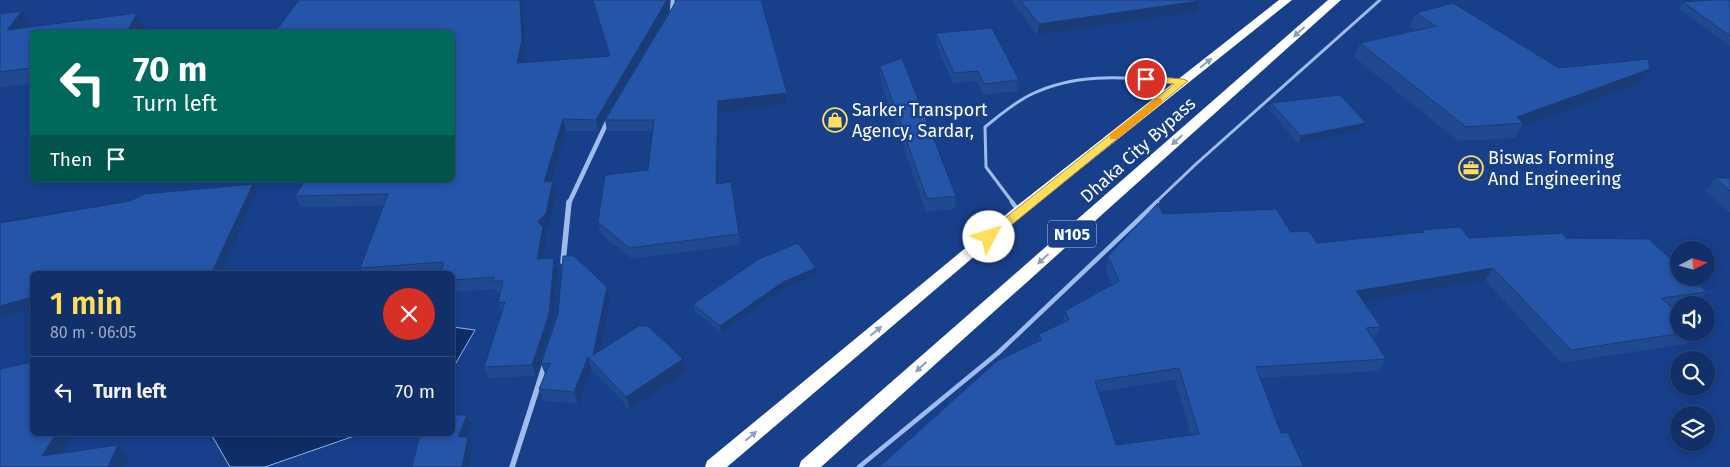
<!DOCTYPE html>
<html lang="en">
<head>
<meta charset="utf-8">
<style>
  body { margin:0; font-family:"Fira Sans",sans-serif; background:#1a376e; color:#f1f3f6; height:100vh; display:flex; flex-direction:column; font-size:19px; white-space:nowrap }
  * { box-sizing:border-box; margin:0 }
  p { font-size:16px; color:#9ca9c0 }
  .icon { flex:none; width:28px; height:28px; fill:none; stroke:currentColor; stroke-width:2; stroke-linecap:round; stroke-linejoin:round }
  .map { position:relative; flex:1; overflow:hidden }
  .drawer { position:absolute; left:30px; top:271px; width:425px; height:165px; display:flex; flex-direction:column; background:#112f68; border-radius:8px; box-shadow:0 2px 8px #0003,0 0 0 1px #304a7c }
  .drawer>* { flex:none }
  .guide { position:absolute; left:30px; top:30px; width:425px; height:152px; border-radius:8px; box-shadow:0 2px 8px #0003,0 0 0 1px #304a7c; background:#00695c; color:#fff; overflow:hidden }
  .needle { width:32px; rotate:84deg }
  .fabs { position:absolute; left:1670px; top:241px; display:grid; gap:10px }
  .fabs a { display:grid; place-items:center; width:45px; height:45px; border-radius:50%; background:#112f68; box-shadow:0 2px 8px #0003,0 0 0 1px #304a7c; font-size:25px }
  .pin { position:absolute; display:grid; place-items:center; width:42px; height:42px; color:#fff; margin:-21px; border:2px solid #fff; border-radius:50%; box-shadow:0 1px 5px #0007 }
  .me { position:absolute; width:55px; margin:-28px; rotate:50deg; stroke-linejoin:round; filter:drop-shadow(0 0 4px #0008) }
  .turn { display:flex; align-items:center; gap:18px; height:105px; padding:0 20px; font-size:22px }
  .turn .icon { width:65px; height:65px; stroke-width:2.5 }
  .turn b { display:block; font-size:35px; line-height:42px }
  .then { display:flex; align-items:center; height:48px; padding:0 20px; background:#0003; gap:10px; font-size:19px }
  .round { display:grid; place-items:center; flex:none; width:52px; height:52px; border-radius:26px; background:#1a376e }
  .summary { display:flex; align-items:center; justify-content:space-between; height:85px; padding:0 20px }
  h1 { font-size:30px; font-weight:600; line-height:38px; color:#ffde5c }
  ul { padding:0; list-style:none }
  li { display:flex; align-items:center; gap:15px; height:70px; padding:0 20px; border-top:1px solid #304a7c }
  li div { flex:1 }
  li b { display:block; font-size:19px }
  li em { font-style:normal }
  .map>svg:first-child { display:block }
</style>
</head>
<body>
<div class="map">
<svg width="1730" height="467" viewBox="0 0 1730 467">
  <rect width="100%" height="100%" fill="#173f8a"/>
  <!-- water -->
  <g fill="#0e2d67" stroke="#91b6f1">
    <path d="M 453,327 L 475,330 L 453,368 L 452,328 Z"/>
    <path d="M 211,434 L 360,434 L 265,467 L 230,467 Z"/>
  </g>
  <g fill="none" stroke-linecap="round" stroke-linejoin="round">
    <!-- lane-far1 -->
    <g stroke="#9fbcee" stroke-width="3">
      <path d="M 1013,203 L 986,167 L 985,127 C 1000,115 1015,102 1032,94 C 1079,71 1131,78 1181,81"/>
      <path d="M 1155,203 L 1196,164 L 1380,0"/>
    </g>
    <!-- lane -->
    <g stroke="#9fbcee" stroke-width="4.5">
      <path d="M 1012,202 L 1018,210"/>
      <path d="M 859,467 L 998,353 L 1157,202"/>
    </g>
    <!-- street-far1 -->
    <g stroke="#9fbcee" stroke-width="4.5">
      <path d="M 672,12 L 673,0"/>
      <path d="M 569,203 L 608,120"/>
    </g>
    <!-- street -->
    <g stroke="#9fbcee" stroke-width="5.5">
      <path d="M 563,262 L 569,202"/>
      <path d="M 512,467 L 545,364"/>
    </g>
    <!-- highway -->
    <g fill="#fff" fill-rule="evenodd">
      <path d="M 1279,0 L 1292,0 L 1024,214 L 727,467 L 705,467 L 707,461 L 1014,208 Z"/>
      <path d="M 1328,0 L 1341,0 L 821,467 L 799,467 L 801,461 Z"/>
    </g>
  </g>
  <!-- wall -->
  <g fill="#204990" fill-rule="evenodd">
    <path d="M 306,0 L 523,0 L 525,52 L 523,63 L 609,56 L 592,0 L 670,0 L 669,10 L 608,115 L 787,104 L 719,113 L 718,184 L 739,234 L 740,245 L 632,259 L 601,234 L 598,222 L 648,170 L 653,131 L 607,131 L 605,120 L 598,131 L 566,131 L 551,181 L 553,181 L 556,192 L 550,225 L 544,231 L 547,239 L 543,258 L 558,269 L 552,325 L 536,376 L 489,378 L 484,367 L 502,312 L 498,303 L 500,293 L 497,293 L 495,289 L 452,292 L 452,274 L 363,274 L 360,268 L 384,206 L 301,207 L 295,196 L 452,180 L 452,32 Z"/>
    <path d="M 1011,0 L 1197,0 L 1196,12 L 1037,35 Z"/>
    <path d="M 1730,0 L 1730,46 L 1679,9 L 1683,2 Z"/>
    <path d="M 1416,13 L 1559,68 L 1641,83 L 1521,127 L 1515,138 L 1458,141 L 1354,57 L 1360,43 L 1415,30 L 1409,27 Z"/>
    <path d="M 0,14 L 31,26 L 30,27 L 145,27 L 143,32 L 32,32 L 32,84 L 0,87 Z"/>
    <path d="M 936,33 L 1019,80 L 1018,91 L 983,95 L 977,81 L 953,84 L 936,43 Z"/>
    <path d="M 880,66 L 956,196 L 955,209 L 926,212 L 880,79 Z"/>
    <path d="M 1271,103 L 1366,123 L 1363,130 L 1298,143 L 1269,110 Z"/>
    <path d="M 1715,178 L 1730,178 L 1730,213 L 1705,191 Z"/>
    <path d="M 1163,214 L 1291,232 L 1317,243 L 1421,233 L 1422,230 L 1469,238 L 1566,238 L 1707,292 L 1696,305 L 1679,305 L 1679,307 L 1672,307 L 1679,332 L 1696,332 L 1686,344 L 1561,363 L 1485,280 L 1363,301 L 1381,327 L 1374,339 L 1373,339 L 1386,359 L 1379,371 L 1260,378 L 1281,433 L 879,467 L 1038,341 L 1039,334 L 1062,323 L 1065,311 L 1112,285 L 1105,268 L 1108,256 ZM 1175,380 L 1191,435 L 1116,445 L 1098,392 Z"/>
    <path d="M 816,268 L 817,275 L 783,289 L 721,333 L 695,311 L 693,304 Z"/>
    <path d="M 607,287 L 610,300 L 600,351 L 685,372 L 630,409 L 592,370 L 578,404 L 544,401 L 539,389 L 545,374 L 541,364 Z"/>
  </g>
  <!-- shaded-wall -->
  <g fill="#1a3c76">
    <path d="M 520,0 L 523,0 L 525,52 L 520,74 L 517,63 Z"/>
    <path d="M 667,0 L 670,0 L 669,10 L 598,131 L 596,120 Z"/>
    <path d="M 1199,1 L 1196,12 L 1037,35 L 1039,24 Z"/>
    <path d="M 22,11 L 31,26 L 17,44 L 7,30 Z"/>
    <path d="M 137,13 L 145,27 L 143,32 L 127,32 Z"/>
    <path d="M 1650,69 L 1641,83 L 1521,127 L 1523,123 L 1517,117 Z"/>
    <path d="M 787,93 L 787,104 L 719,113 L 718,195 L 716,184 L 718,101 Z"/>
    <path d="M 563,119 L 566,131 L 548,193 L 544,182 Z"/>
    <path d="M 1366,123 L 1363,130 L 1298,143 L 1301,136 Z"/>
    <path d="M 553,181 L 556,192 L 550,225 L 544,231 L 547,239 L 541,270 L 537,259 L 538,222 Z"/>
    <path d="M 253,184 L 257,192 L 221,274 L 211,274 Z"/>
    <path d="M 554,258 L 558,269 L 552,325 L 536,376 L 532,365 Z"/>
    <path d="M 816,268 L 817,275 L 783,289 L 721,333 L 720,326 L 783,282 Z"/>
    <path d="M 1493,268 L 1485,280 L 1350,304 L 1356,291 Z"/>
    <path d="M 607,287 L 610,300 L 597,368 L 593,355 Z"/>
    <path d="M 32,297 L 32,308 L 0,317 L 0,306 Z"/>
    <path d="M 588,357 L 592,370 L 578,404 L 574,392 Z"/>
    <path d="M 683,359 L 685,372 L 630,409 L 626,397 Z"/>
    <path d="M 467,415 L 472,425 L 463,447 L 458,437 Z"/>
    <path d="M 56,434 L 74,434 L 54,467 L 42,456 Z"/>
    <path d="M 468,437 L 472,447 L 469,467 L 462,467 Z"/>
    <path d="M 118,445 L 129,456 L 124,467 L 108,467 Z"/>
  </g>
  <!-- building -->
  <g fill="#2555a8" stroke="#1a3c76" fill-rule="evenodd">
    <path d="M 299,0 L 520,0 L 522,41 L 517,63 L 610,56 L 593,0 L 667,0 L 596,120 L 563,119 L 544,182 L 553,181 L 546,213 L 538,222 L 543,227 L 537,259 L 554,258 L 549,314 L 532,365 L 484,367 L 505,302 L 498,303 L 503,281 L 492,281 L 494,277 L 452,280 L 452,274 L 440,274 L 444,262 L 360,268 L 388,194 L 295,196 L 305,180 L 452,180 L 452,101 L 454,99 L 452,99 L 452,32 L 275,32 Z"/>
    <path d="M 675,0 L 761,0 L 787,93 L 718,101 L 716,184 L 731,182 L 739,234 L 629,248 L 598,222 L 605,175 L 648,170 L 654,120 L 605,120 L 675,3 Z"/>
    <path d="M 1020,0 L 1197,0 L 1199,1 L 1039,24 Z"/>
    <path d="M 1713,0 L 1730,0 L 1730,36 L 1683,2 Z"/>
    <path d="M 1453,3 L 1559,68 L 1648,59 L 1650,69 L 1517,117 L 1523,123 L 1466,127 L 1360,43 L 1436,26 L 1416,13 Z"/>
    <path d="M 22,11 L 7,30 L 137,13 L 127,32 L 32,32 L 32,68 L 0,72 L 0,14 Z"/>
    <path d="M 992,28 L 1019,80 L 984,84 L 978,71 L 954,73 L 936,33 Z"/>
    <path d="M 902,58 L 956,196 L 927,199 L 880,66 Z"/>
    <path d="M 1340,95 L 1366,123 L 1301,136 L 1271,103 Z"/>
    <path d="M 1715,178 L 1730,178 L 1730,191 Z"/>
    <path d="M 253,184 L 211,274 L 32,274 L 32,297 L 0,306 L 0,223 L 130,201 L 144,194 Z"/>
    <path d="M 1158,203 L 1163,214 L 1276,209 L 1291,232 L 1309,231 L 1317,243 L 1424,232 L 1422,230 L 1460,227 L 1469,238 L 1562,233 L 1566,238 L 1649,239 L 1679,267 L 1679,278 L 1691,278 L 1707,292 L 1661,298 L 1679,314 L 1679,332 L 1689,332 L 1571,350 L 1493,268 L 1356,291 L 1381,327 L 1366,328 L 1386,359 L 1256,367 L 1281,433 L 1288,433 L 1304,467 L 879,467 L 997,361 L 1041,340 L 1039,334 L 1069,320 L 1065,311 L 1119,281 L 1108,256 ZM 1179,368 L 1199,434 L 1116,445 L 1095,381 Z"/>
    <path d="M 798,243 L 816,268 L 783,282 L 720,326 L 693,304 L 759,259 Z"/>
    <path d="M 563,256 L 574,256 L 607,287 L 593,355 L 639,326 L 648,326 L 683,359 L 626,397 L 588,357 L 574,392 L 539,389 L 550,363 L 541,364 L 558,314 Z"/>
    <path d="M 32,362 L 32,434 L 56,434 L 42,456 L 118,445 L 108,467 L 0,467 L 0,369 Z"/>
    <path d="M 452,415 L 467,415 L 458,437 L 468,437 L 462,467 L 412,467 L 420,434 L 452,434 Z"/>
  </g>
  <!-- one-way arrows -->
  <defs><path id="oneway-solid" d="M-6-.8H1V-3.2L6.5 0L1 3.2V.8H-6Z" transform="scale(1.25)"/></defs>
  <g fill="#8b9fc4">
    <use href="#oneway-solid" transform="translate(1299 32) rotate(138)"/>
    <use href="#oneway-solid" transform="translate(1206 63) rotate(-38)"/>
    <use href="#oneway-solid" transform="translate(1177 140) rotate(138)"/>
    <use href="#oneway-solid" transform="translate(1043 259) rotate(138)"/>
    <use href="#oneway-solid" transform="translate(876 331) rotate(-40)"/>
    <use href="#oneway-solid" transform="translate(921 367) rotate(138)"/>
    <use href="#oneway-solid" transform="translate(751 436) rotate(-40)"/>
  </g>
  <!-- route -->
  <path fill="#ffde5c" stroke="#a6903c" d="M 1146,76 L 1183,79 L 1188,81 L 993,240 L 985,240 L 983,237 L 985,234 L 1174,84 L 1142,81 L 1142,77 Z"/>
  <!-- slow -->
  <path fill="#f59e0b" d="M 1158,98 L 1162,99 L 1162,103 L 1117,139 L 1110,139 L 1110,134 Z"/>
  <!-- icons -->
  <defs>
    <g id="shop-ring" transform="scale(1.25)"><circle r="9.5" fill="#173f8a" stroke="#ffde5c" stroke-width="1.5"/><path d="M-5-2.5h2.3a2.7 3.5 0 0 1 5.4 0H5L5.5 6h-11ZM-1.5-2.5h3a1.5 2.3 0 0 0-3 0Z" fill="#ffde5c"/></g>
    <g id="office-ring" transform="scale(1.25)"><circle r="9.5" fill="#173f8a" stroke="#ffde5c" stroke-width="1.5"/><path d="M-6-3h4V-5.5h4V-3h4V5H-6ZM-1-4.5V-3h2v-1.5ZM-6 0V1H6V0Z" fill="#ffde5c"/></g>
  </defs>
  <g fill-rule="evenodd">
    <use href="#shop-ring" x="835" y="120"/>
    <use href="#office-ring" x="1471" y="168"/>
  </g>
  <g text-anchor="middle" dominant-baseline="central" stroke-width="5" stroke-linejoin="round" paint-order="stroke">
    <!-- shield labels -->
    <rect fill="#173f8a" stroke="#b9c5dc" stroke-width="1" x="1048" y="220.5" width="48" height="27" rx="4"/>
    <g font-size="16" font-weight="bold" fill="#fff">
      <text x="1072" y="234">N105</text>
    </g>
    <!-- poi labels -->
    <g font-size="18" fill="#fff" stroke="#173f8a" text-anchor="start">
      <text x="852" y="110">Sarker Transport<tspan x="852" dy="21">Agency, Sardar,</tspan></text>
      <text x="1488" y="158">Biswas Forming<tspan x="1488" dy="21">And Engineering</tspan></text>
    </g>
    <!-- street labels -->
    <g font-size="18" fill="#fff" stroke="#173f8a">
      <text transform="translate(1138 150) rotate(-42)">Dhaka City Bypass</text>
    </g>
  </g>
</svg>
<div class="fabs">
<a><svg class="needle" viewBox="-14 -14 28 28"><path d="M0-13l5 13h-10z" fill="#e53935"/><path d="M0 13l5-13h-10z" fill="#9ca9c0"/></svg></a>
<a><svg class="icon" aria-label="sound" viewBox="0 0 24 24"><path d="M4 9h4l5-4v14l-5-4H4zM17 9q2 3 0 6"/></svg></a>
<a><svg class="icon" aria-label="search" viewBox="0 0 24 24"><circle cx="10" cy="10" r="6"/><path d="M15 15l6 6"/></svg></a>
<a><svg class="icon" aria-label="layers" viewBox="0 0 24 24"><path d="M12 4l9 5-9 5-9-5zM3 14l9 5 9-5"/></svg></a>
</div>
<div class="pin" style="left:1146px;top:79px;background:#d93025"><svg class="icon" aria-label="arrive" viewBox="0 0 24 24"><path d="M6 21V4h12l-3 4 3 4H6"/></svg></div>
<svg class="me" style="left:989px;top:237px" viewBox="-20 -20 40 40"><circle r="19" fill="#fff"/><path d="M0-13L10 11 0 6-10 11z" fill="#ffde5c"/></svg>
<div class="guide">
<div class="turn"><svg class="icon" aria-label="left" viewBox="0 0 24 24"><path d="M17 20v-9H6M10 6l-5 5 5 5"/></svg><div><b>70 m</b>Turn left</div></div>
<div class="then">Then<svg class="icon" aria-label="arrive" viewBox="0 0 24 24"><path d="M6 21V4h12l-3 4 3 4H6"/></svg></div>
</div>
<section class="drawer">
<div class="summary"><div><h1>1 min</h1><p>80 m · 06:05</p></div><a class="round" style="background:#d93025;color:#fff"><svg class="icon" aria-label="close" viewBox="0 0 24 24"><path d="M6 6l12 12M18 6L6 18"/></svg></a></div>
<ul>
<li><svg class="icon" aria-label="left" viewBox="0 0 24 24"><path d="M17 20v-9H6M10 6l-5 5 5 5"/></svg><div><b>Turn left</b></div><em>70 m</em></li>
</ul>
</section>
</div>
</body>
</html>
